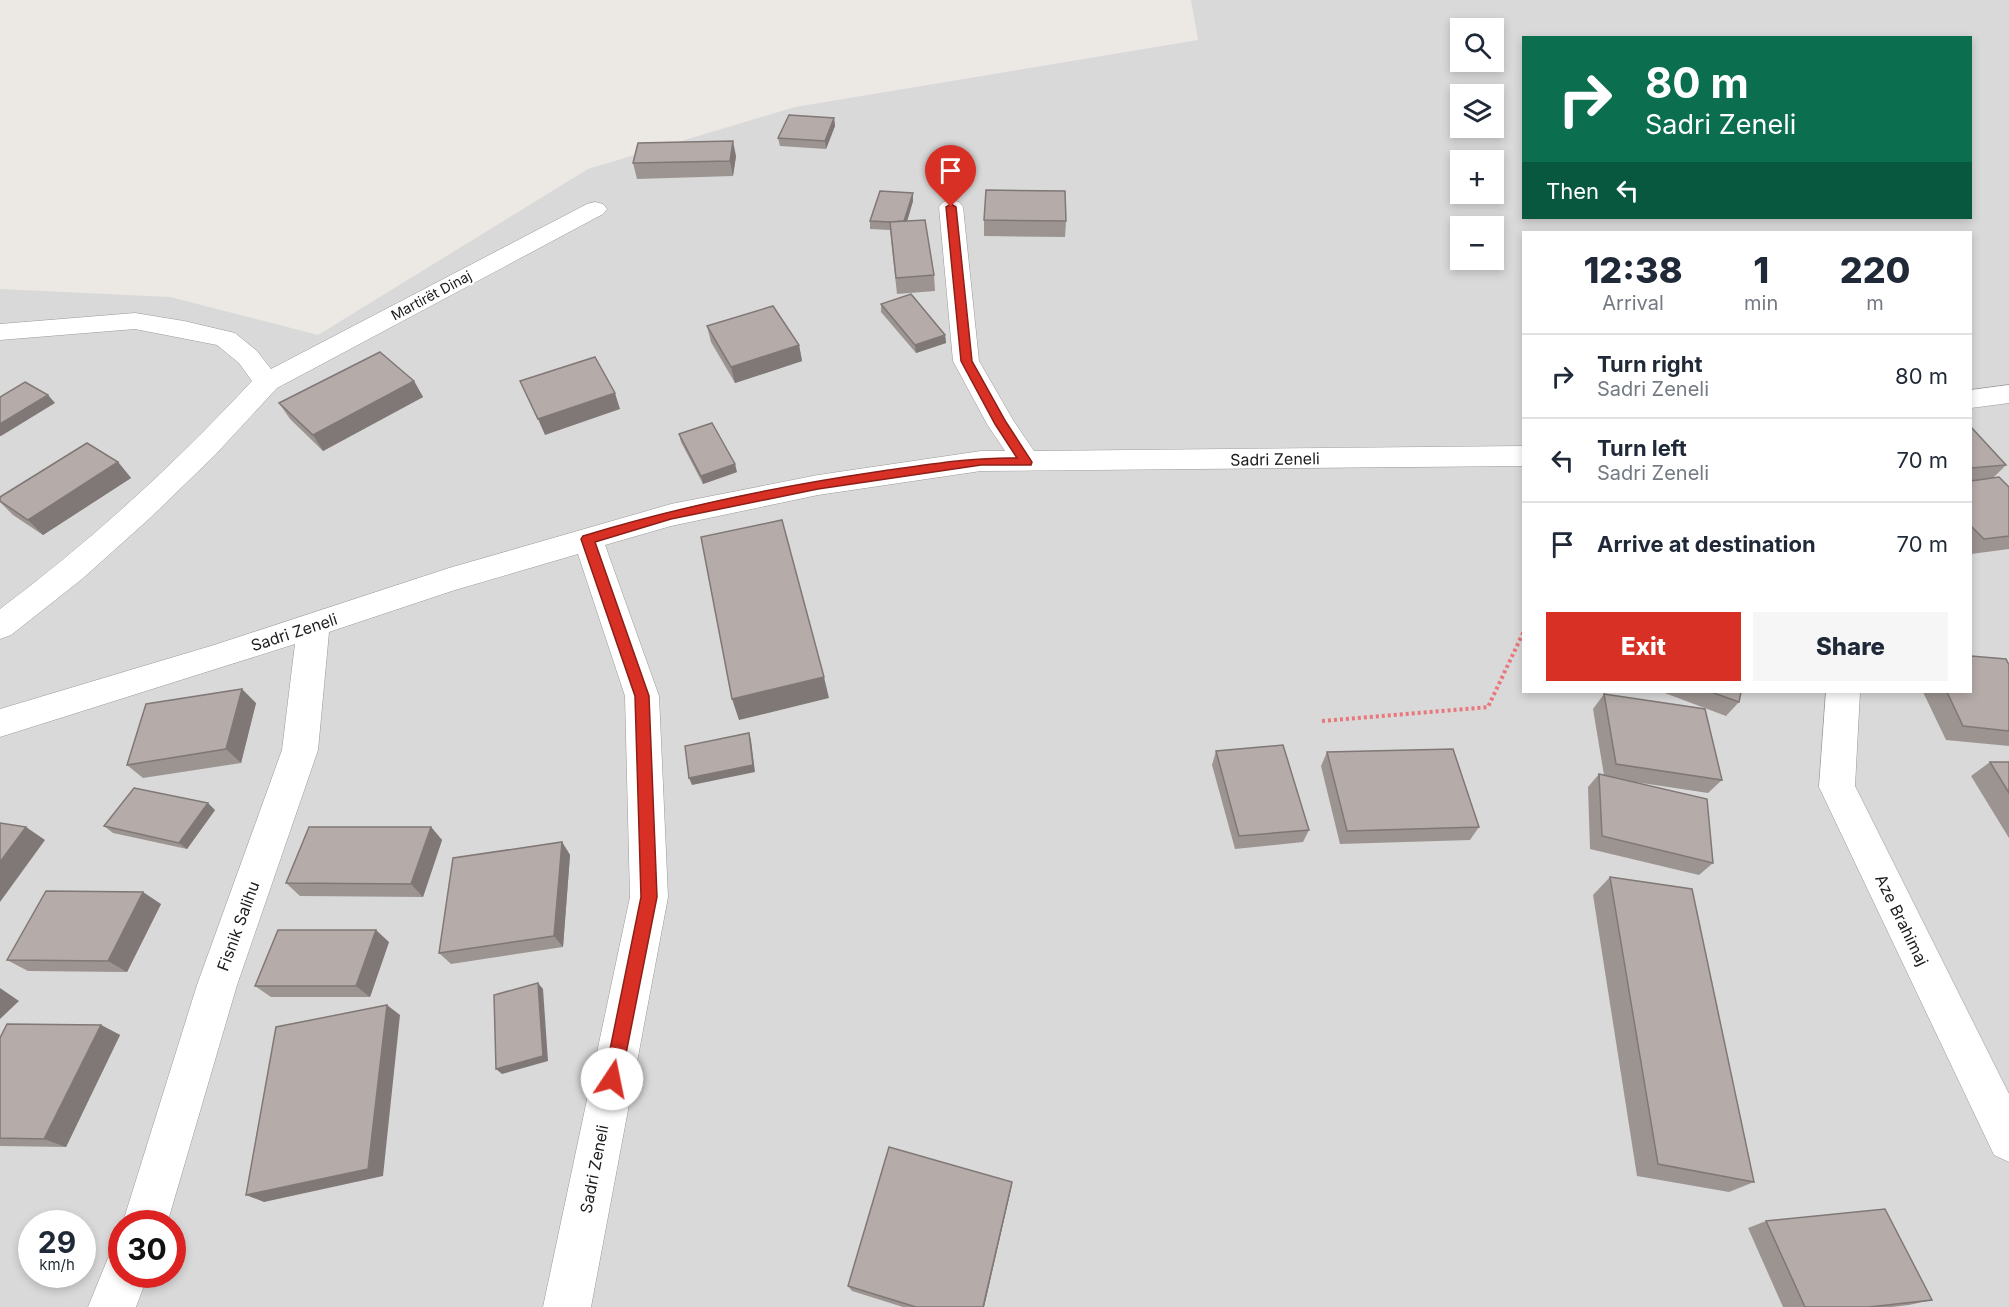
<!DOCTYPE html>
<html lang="en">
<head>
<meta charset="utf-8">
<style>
  body { margin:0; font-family:Inter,sans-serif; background:#f6f6f7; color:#1f2937; height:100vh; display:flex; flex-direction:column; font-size:22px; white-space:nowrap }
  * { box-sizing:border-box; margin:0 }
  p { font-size:20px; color:#747a83 }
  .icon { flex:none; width:33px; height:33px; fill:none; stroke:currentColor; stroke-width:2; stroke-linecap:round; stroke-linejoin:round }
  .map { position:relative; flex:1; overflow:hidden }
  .drawer { position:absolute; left:1522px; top:231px; width:450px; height:462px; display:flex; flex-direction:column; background:#fff; border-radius:0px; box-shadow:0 3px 9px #0003 }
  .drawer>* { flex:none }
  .banner { position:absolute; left:1522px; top:36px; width:450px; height:183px; border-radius:0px; box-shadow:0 3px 9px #0003; background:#0b6e4f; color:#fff; overflow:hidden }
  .buttons { position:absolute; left:1450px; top:18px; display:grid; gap:12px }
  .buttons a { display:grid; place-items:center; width:54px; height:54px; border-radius:0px; background:#fff; box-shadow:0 3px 9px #0003; font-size:30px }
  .speed { position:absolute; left:18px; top:1210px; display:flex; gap:12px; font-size:30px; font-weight:700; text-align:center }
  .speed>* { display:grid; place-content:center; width:78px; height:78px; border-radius:50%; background:#fff; box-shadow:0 3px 9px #0003; line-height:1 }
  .speed small { font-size:15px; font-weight:400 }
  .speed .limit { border:9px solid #d22; background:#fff; color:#111 }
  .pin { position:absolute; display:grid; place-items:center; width:51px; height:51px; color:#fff; margin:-62px -26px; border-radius:50% 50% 50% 0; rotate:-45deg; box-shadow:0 0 6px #0007 }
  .pin .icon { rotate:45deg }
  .me { position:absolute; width:66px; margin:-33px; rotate:11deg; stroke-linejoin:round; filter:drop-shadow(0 0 4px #0008) }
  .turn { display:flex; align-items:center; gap:21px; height:126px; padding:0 24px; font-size:27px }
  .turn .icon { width:78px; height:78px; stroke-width:2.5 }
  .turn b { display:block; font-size:42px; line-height:51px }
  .then { display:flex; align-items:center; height:57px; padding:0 24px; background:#0003; gap:12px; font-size:22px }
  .eta { display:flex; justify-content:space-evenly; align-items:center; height:102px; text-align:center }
  .eta b { font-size:36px; font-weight:800; line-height:42px }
  .action { display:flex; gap:12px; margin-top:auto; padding:12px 24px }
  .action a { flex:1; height:69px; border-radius:0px; background:#d93025; color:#fff; font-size:24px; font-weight:800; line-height:69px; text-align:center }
  .action a+a { background:#f6f6f7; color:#1f2937 }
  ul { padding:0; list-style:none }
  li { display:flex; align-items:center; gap:18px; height:84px; padding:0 24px; border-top:2px solid #e0e1e3 }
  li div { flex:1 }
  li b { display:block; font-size:22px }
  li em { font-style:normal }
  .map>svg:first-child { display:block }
</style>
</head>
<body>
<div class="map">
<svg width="2009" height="1307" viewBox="0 0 2009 1307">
  <rect width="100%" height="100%" fill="#ece8e3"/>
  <!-- residential -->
  <path fill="#dad9d9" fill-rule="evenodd" d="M 1191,0 L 2009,0 L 2009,1307 L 0,1307 L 0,289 L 170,297 L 318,335 L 588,169 L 795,107 L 1198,40 ZM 1461,28 L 1494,28 L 1494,62 L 1461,62 ZM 1524,38 L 1971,38 L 1971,218 L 1524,218 ZM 1461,94 L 1494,94 L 1494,128 L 1461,128 ZM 1461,160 L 1494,160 L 1494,194 L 1461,194 ZM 1461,226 L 1494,226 L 1494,260 L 1461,260 ZM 1524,232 L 1971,232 L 1971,692 L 1524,692 ZM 32,1224 L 82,1224 L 82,1275 L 32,1275 ZM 122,1224 L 172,1224 L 172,1275 L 122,1275 Z"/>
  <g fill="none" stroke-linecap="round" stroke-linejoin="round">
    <!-- minor casing -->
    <g stroke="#999" stroke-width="1">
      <g id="minor">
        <path d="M 951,200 L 959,202 L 963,207 L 979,361 L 1013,420 L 1034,451 L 1524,446 L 1524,466 L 981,471 L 818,495 L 671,526 L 605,545 L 659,696 L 668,897 L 591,1307 L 543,1307 L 630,897 L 625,696 L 578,554 L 455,590 L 329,632 L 318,750 L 237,985 L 167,1224 L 122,1225 L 197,985 L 282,750 L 295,644 L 0,737 L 0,709 L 214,645 L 449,568 L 671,504 L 818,475 L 981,451 L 1005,451 L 987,424 L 953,361 L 939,207 L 943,202 Z"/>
        <path d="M 595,202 L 603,204 L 607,209 L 603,214 L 277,388 L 215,455 L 150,518 L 82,579 L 11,635 L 0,639 L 0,609 C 91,541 175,464 252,381 L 239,363 L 217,345 L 135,329 L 0,340 L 0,324 L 135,313 L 184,321 L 235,333 L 257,351 L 271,369 L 587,204 Z"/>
        <path d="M 2009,385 L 2009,403 L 1971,408 L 1971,390 Z"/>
        <path d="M 1826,692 L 1860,692 L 1855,786 L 2009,1094 L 2009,1162 L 1994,1155 L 1819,787 Z"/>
        <path d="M 122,1253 L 122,1275 L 148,1275 L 136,1307 L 88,1307 L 108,1258 Z"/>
      </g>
    </g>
    <!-- path -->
    <path stroke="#e9777c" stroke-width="4" stroke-dasharray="3 3" stroke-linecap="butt" d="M 1322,721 L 1488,707 L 1524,631"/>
    <!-- minor -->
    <use href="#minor" fill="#fff" fill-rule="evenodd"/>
  </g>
  <!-- wall -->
  <g fill="#9c9491">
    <path d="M 834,118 L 835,126 L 826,149 L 780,146 L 778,138 Z"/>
    <path d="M 736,156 L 733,176 L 637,179 L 633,163 Z"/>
    <path d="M 913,193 L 913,201 L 907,221 L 934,275 L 935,291 L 897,294 L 890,230 L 870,229 L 870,221 Z"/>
    <path d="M 984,220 L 1066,221 L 1065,237 L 984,236 Z"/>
    <path d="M 881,304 L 945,335 L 946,343 L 916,353 L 881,312 Z"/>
    <path d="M 707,326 L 799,345 L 802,361 L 735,383 L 711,342 Z"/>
    <path d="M 414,381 L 423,397 L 323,451 L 290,419 L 279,403 Z"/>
    <path d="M 1971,427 L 2006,465 L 1993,478 L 2009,487 L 2009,549 L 1971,554 Z"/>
    <path d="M 679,434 L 737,472 L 703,484 L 681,442 Z"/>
    <path d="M 118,462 L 131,478 L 43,535 L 13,515 L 0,502 L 0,497 Z"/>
    <path d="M 2009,665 L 2009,746 L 1946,740 L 1923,692 L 1971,692 Z"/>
    <path d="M 1662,692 L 1741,692 L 1739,702 L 1726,716 Z"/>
    <path d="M 1604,694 L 1722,780 L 1708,793 L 1635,782 L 1713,863 L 1699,875 L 1590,849 L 1588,787 L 1599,774 L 1604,775 L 1593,709 Z"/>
    <path d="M 256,703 L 241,763 L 143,778 L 127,765 Z"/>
    <path d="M 1216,751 L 1309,830 L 1303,842 L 1235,849 L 1212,765 Z"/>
    <path d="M 1327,752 L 1479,827 L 1470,840 L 1340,844 L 1321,766 Z"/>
    <path d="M 1990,762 L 2009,762 L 2009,838 L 1971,776 Z"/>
    <path d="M 215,810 L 187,849 L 113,833 L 104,826 Z"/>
    <path d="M 431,827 L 442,840 L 423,897 L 300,896 L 286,883 Z"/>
    <path d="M 562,842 L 570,855 L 563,947 L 451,964 L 439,953 Z"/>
    <path d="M 1610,877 L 1754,1182 L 1729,1192 L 1637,1176 L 1593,895 Z"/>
    <path d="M 161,904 L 127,972 L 28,971 L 7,960 Z"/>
    <path d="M 389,942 L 370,997 L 271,997 L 255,986 Z"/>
    <path d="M 101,1025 L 120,1035 L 66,1147 L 0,1146 L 0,1038 Z"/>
    <path d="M 1012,1182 L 1011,1189 L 984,1307 L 903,1307 L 852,1291 L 848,1286 Z"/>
    <path d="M 1766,1221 L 1932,1300 L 1909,1305 L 1892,1307 L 1783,1307 L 1748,1228 Z"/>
  </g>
  <!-- shaded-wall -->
  <g fill="#7f7876">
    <path d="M 834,118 L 835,126 L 826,149 L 825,141 Z"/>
    <path d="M 733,141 L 736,156 L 733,176 L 730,161 Z"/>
    <path d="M 913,193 L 913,201 L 904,232 L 903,223 Z"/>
    <path d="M 945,335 L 946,343 L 916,353 L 915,345 Z"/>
    <path d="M 799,345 L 802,361 L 735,383 L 731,367 Z"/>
    <path d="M 414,381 L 423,397 L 323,451 L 313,435 Z"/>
    <path d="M 615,393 L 620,409 L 545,435 L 538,419 Z"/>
    <path d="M 48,395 L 55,403 L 1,436 L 0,436 L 0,424 Z"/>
    <path d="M 118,462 L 131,478 L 43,535 L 28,520 Z"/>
    <path d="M 735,464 L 737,472 L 703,484 L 701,476 Z"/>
    <path d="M 824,677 L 829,698 L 739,720 L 732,699 Z"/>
    <path d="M 242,689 L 256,703 L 241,763 L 226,749 Z"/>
    <path d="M 749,733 L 751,740 L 755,772 L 692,785 L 689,778 Z"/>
    <path d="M 208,803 L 215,810 L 187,849 L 179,843 Z"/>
    <path d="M 26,827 L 45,840 L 0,902 L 0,862 Z"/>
    <path d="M 431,827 L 442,840 L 423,897 L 411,884 Z"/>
    <path d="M 562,842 L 570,855 L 563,947 L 554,936 Z"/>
    <path d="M 143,892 L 161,904 L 127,972 L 108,961 Z"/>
    <path d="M 376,930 L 389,942 L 370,997 L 356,986 Z"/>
    <path d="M 538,983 L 543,989 L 548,1061 L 502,1074 L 496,1069 Z"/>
    <path d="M 0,988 L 19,1001 L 0,1019 Z"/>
    <path d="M 387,1005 L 400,1015 L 383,1176 L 264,1202 L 246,1195 Z"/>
    <path d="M 101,1025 L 120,1035 L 66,1147 L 44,1139 Z"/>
    <path d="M 1012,1182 L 1011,1189 L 984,1307 L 983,1307 Z"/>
  </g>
  <!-- building -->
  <g fill="#b5aca9" stroke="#7f7876" stroke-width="1.5">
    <path d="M 789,115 L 834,118 L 825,141 L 778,138 Z"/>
    <path d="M 733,141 L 730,161 L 633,163 L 638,143 Z"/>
    <path d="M 986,190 L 1065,191 L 1066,221 L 984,220 Z"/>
    <path d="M 880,191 L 913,193 L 904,221 L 890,222 L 870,221 Z"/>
    <path d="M 925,220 L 934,275 L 896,278 L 890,222 Z"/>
    <path d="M 911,294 L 945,335 L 915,345 L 881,304 Z"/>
    <path d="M 773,306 L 799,345 L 731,367 L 707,326 Z"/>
    <path d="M 380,352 L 414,381 L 313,435 L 279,403 Z"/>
    <path d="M 595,357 L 615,393 L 538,419 L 520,381 Z"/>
    <path d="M 25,382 L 48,395 L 0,424 L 0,397 Z"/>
    <path d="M 712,423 L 735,464 L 701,476 L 679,434 Z"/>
    <path d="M 1971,427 L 2006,465 L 1971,468 Z"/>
    <path d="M 87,443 L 118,462 L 28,520 L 0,501 L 0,497 Z"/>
    <path d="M 1999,477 L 2009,487 L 2009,536 L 1984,539 L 1971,526 L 1971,481 Z"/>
    <path d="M 782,520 L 824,677 L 732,699 L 701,537 Z"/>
    <path d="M 1971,656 L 2006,659 L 2009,665 L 2009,731 L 1963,726 L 1947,692 L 1971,692 Z"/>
    <path d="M 242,689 L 226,749 L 127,765 L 146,704 Z"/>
    <path d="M 1711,692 L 1741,692 L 1739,702 Z"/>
    <path d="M 1604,694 L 1705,709 L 1722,780 L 1616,764 Z"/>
    <path d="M 749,733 L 753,765 L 689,778 L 685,746 Z"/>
    <path d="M 1283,745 L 1309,830 L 1239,836 L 1216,751 Z"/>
    <path d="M 1453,749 L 1479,827 L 1347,831 L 1327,752 Z"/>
    <path d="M 1990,762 L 2009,762 L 2009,793 Z"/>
    <path d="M 1599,774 L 1707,799 L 1713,863 L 1602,836 Z"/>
    <path d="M 134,788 L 208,803 L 179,843 L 104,826 Z"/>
    <path d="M 0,823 L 26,827 L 0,862 Z"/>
    <path d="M 309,827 L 431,827 L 411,884 L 286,883 Z"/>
    <path d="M 562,842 L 554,936 L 439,953 L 453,858 Z"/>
    <path d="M 1610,877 L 1692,889 L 1754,1182 L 1658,1164 Z"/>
    <path d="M 46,891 L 143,892 L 108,961 L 7,960 Z"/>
    <path d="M 278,930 L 376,930 L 356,986 L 255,986 Z"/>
    <path d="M 538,983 L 543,1056 L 496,1069 L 494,995 Z"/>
    <path d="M 387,1005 L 368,1169 L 246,1195 L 276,1027 Z"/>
    <path d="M 7,1024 L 101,1025 L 44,1139 L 0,1138 L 0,1038 Z"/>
    <path d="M 889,1147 L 1012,1182 L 983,1307 L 916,1307 L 848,1286 Z"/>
    <path d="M 1885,1209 L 1932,1300 L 1869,1307 L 1805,1307 L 1766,1221 Z"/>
  </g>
  <!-- route -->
  <path fill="#d93025" stroke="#8d1f18" stroke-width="1.5" d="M 951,204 L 956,207 L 972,361 L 1006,422 L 1032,462 L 1031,465 L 981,465 L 818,489 L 671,519 L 595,542 L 649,696 L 657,897 L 621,1079 L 619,1085 L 612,1088 L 606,1085 L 604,1079 L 641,897 L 635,696 L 581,539 L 583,536 C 681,506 780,486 882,471 C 927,465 971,457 1017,458 L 995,424 L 961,361 L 946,207 Z"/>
  <g text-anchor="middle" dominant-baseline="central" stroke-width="4.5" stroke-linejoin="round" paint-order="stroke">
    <!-- far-street labels -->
    <g font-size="14" fill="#1c1c1c" stroke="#fff">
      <text transform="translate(431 295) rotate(-28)">Martirët Dinaj</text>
    </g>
    <!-- street labels -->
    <g font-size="16" fill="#1c1c1c" stroke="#fff">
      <text transform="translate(1275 459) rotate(-1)">Sadri Zeneli</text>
      <text transform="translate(294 632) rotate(-18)">Sadri Zeneli</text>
      <text transform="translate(1902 920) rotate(64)">Aze Brahimaj</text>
      <text transform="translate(238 926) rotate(-70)">Fisnik Salihu</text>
      <text transform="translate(594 1169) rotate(-79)">Sadri Zeneli</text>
    </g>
  </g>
</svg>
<div class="buttons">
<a><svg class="icon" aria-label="search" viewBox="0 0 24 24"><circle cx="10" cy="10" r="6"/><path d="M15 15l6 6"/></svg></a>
<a><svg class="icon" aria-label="layers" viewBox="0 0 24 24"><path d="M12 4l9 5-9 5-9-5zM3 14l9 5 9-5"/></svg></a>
<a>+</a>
<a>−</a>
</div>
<div class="speed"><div>29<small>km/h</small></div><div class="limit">30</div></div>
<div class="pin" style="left:951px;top:207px;background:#d93025"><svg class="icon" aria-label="arrive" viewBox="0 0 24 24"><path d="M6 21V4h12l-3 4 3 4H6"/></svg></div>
<svg class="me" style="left:612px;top:1079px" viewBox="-20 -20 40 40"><circle r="19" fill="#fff"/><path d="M0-13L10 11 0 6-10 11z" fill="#d93025"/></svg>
<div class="banner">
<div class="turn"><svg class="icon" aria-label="right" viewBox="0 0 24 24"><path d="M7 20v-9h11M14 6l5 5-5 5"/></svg><div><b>80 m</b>Sadri Zeneli</div></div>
<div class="then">Then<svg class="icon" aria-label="left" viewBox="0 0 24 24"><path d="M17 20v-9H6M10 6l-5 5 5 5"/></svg></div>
</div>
<section class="drawer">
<div class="eta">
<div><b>12:38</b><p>Arrival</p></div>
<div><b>1</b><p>min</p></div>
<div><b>220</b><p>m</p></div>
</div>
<ul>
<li><svg class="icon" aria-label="right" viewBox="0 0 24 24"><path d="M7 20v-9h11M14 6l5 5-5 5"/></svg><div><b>Turn right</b><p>Sadri Zeneli</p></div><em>80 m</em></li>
<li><svg class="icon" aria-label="left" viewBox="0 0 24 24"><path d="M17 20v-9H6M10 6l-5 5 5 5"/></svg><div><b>Turn left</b><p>Sadri Zeneli</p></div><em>70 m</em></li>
<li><svg class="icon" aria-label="arrive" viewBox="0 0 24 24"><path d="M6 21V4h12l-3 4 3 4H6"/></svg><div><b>Arrive at destination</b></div><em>70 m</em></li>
</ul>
<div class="action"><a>Exit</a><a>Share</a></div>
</section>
</div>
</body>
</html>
